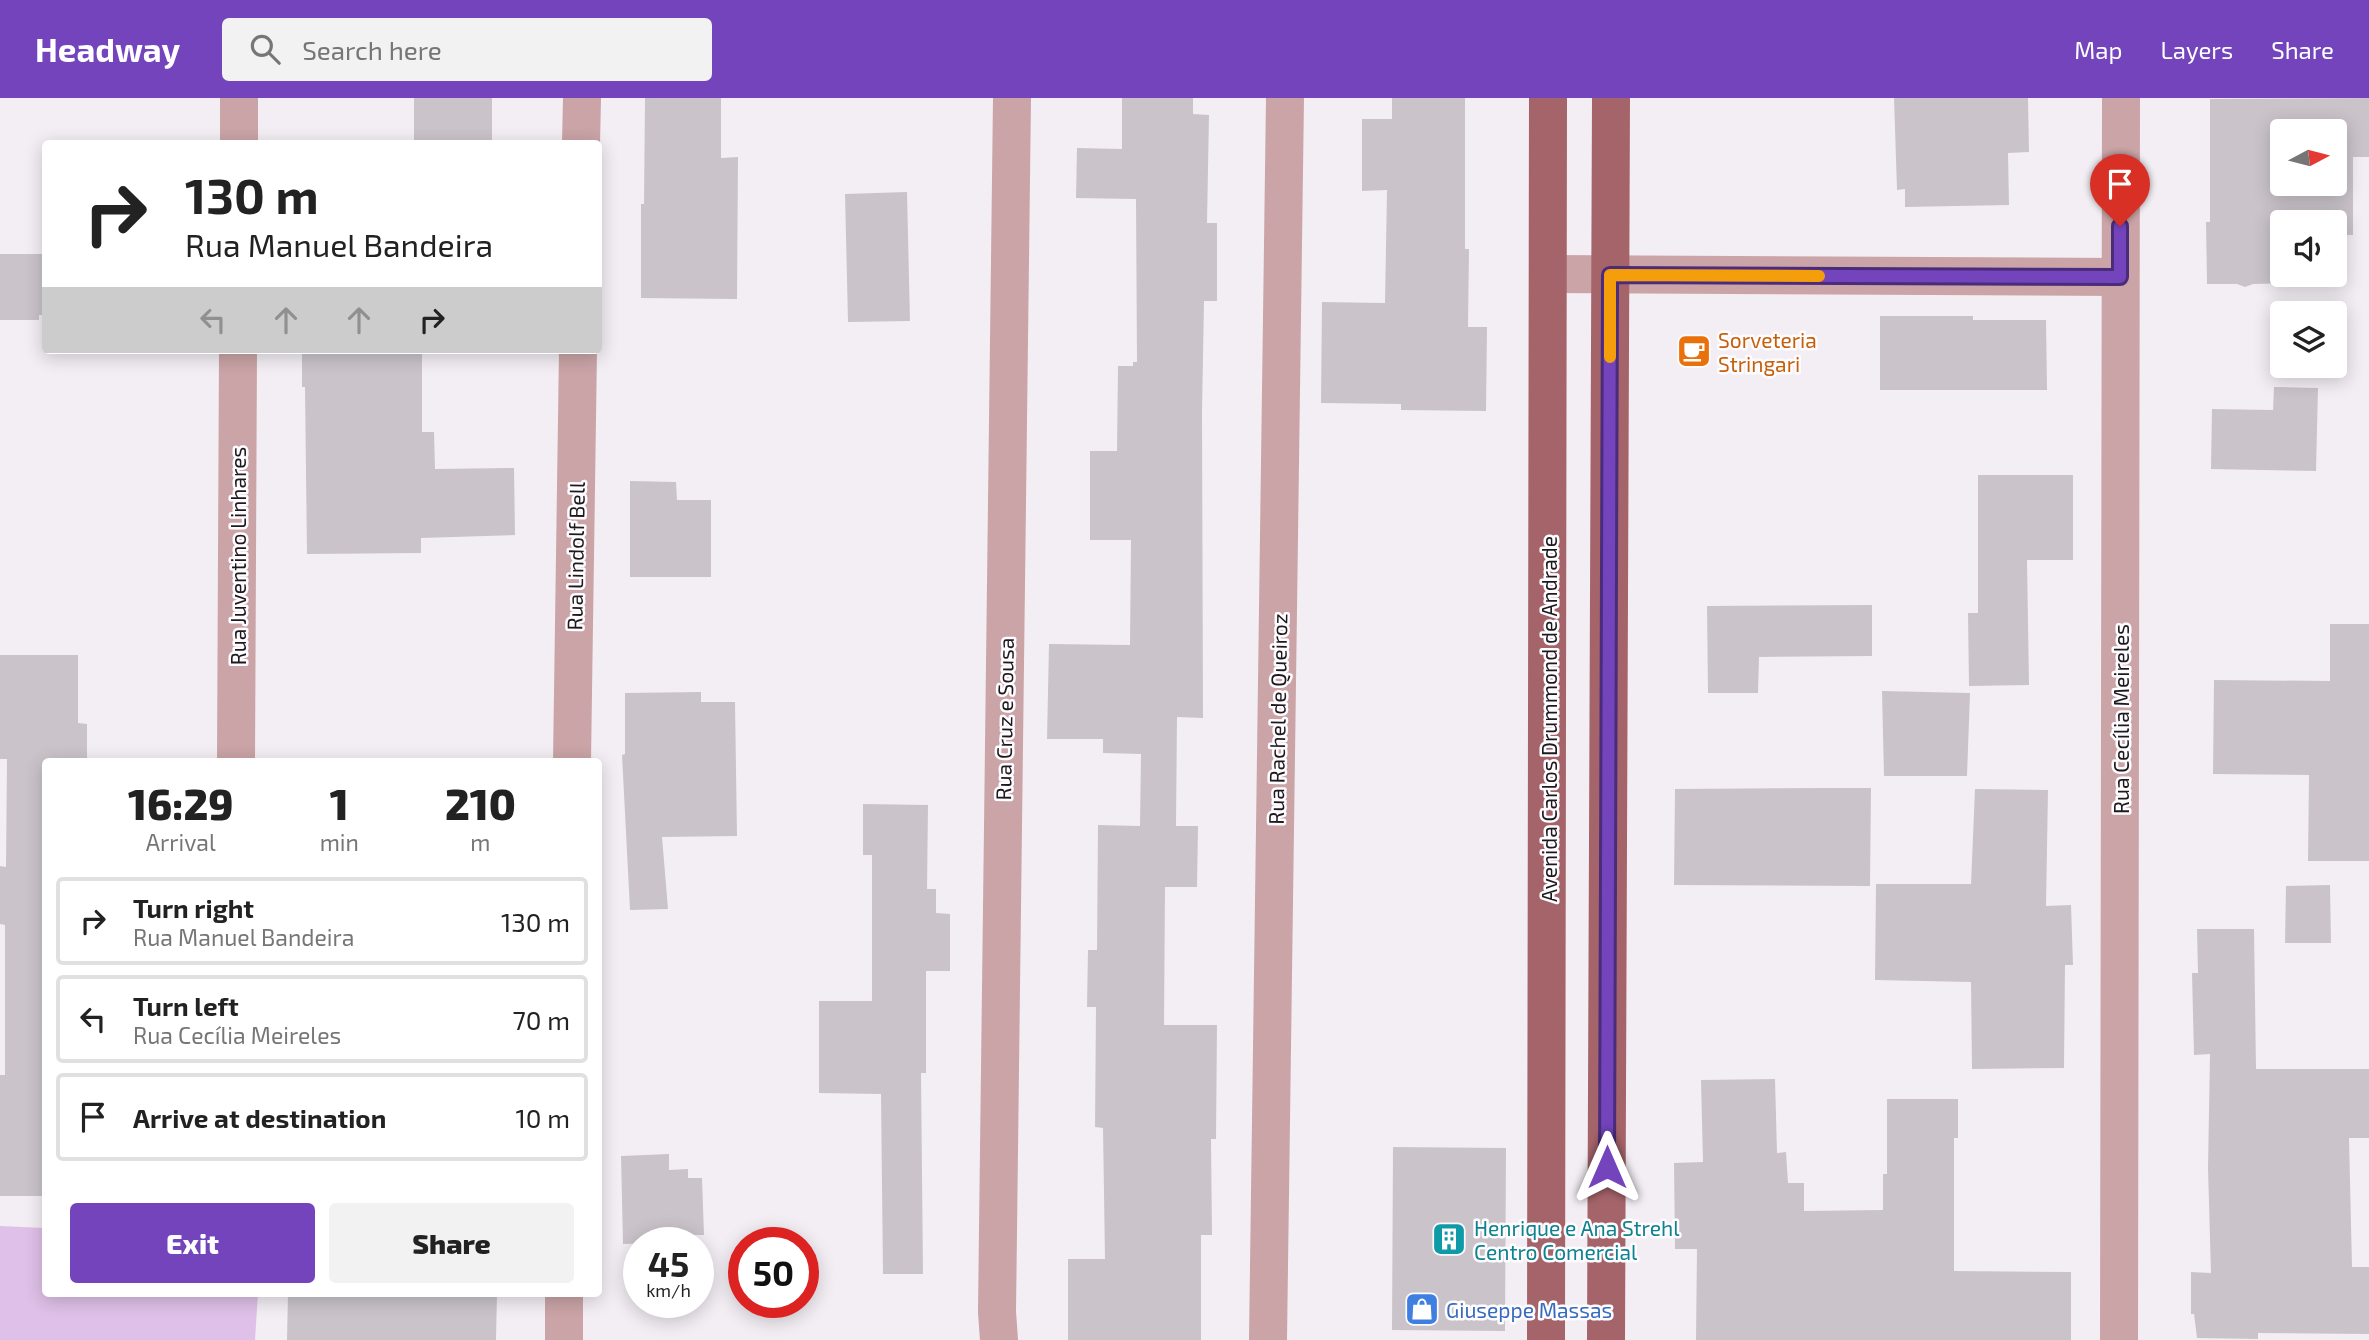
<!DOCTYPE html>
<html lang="en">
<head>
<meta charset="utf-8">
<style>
  body { margin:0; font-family:"Exo 2",sans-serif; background:#f2f2f2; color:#222; height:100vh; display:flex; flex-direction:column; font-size:26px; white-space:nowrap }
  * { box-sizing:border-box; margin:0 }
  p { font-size:23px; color:#767676 }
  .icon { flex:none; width:38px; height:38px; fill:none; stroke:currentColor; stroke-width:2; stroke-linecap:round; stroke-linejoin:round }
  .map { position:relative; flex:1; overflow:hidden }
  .side { position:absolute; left:42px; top:660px; width:560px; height:539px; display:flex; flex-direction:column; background:#fff; border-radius:7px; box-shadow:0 4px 18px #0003 }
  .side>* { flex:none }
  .banner { position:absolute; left:42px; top:42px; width:560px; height:214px; border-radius:7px; box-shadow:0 4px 18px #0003; background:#fff; color:#222; overflow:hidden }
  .needle { width:46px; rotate:83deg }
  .tools { position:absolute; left:2270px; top:21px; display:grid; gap:14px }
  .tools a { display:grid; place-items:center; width:77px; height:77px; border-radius:7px; background:#fff; box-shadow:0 4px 18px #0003; font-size:35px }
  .speed { position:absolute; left:623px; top:1129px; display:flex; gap:14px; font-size:35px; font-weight:700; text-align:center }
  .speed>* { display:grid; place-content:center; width:91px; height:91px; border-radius:50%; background:#fff; box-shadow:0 4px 18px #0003; line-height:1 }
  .speed small { font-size:18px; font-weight:400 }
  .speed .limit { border:10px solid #d22; background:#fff; color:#111 }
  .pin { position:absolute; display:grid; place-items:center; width:60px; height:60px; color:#fff; margin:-72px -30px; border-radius:50% 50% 50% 0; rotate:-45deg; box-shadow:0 0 7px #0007 }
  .pin .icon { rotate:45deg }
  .me { position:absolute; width:77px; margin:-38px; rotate:0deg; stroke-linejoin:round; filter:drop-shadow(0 0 5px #0008) }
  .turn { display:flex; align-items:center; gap:24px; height:147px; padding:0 28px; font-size:32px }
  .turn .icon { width:91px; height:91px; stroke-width:2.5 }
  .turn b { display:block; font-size:49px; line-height:60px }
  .lanes { display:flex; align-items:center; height:66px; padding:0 28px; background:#0003; justify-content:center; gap:35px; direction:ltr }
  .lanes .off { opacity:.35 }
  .eta { display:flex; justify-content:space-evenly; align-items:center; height:119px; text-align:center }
  .eta b { font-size:42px; font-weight:800; line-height:49px }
  .cta { display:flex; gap:14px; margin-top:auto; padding:14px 28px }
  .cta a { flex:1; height:80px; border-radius:7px; background:#7344bc; color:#fff; font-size:28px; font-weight:800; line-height:80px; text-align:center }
  .cta a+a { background:#f2f2f2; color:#222 }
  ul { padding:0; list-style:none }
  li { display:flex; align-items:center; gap:21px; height:88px; margin:0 14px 10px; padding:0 14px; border:4px solid #e0e0e0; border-radius:7px }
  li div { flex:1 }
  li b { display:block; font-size:26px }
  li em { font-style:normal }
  header { display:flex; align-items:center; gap:42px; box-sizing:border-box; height:98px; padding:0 35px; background:#7344bc; color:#fff }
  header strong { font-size:33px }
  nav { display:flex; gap:38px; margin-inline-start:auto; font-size:24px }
  .search { width:490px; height:63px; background:#f2f2f2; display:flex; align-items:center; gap:18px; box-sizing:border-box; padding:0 24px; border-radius:7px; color:#767676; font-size:26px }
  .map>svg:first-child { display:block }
</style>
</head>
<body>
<header>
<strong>Headway</strong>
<div class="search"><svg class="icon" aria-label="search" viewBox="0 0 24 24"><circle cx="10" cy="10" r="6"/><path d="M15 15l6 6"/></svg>Search here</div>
<nav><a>Map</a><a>Layers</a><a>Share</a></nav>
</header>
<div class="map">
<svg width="2369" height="1242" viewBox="0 0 2369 1242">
  <rect width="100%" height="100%" fill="#f3eef4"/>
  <!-- green -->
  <path fill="#dfc0e8" d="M 0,1128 L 45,1130 L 46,1195 L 258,1195 L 255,1242 L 0,1242 Z"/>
  <!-- building -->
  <g fill="#cac4ca" fill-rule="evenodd">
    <rect x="414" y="0" width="78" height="46"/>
    <path d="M 645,0 L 721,0 L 721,60 L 738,59 L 737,201 L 641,200 L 641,106 L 644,106 Z"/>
    <path d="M 1122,0 L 1193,0 L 1193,16 L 1209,17 L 1207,125 L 1217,125 L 1217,203 L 1204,203 L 1202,314 L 1203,620 L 1177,619 L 1176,728 L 1198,728 L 1197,789 L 1165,789 L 1164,927 L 1217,927 L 1216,1041 L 1211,1041 L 1212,1137 L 1201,1137 L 1201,1242 L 1068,1242 L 1068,1161 L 1105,1161 L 1103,1030 L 1095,1029 L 1096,909 L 1087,909 L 1088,852 L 1097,852 L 1098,727 L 1140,728 L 1141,656 L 1103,655 L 1103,641 L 1047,641 L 1049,546 L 1130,547 L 1131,442 L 1090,442 L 1090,353 L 1117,353 L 1118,268 L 1133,268 L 1133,264 L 1137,264 L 1136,101 L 1076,100 L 1077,50 L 1122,51 Z"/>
    <path d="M 1392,0 L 1465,0 L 1465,151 L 1469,151 L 1468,229 L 1487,229 L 1486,313 L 1401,312 L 1401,306 L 1321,305 L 1322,204 L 1385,205 L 1387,92 L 1362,93 L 1362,21 L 1392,21 Z"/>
    <path d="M 1894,0 L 2028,0 L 2029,54 L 2008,55 L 2009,107 L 1905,109 L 1905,91 L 1897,92 Z"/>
    <path d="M 2369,0 L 2369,59 L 2353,59 L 2353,137 L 2334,137 L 2334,124 L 2282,124 L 2282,177 L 2305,177 L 2305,185 L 2253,186 L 2245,189 L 2237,186 L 2207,186 L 2206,124 L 2210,124 L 2210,1 ZM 2282,33 L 2334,33 L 2334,86 L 2282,86 Z"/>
    <path d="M 907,94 L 910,223 L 848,224 L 845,96 Z"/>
    <path d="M 0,156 L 46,156 L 46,217 L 39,217 L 39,222 L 0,222 Z"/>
    <path d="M 1880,218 L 1973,218 L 1973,222 L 2046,222 L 2047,292 L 1880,292 Z"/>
    <path d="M 302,252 L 422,252 L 422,334 L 434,334 L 435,371 L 514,370 L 515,437 L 421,440 L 421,455 L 307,456 L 305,289 L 302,289 Z"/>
    <path d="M 2274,289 L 2318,290 L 2316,373 L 2211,371 L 2212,311 L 2273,312 Z"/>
    <path d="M 1978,377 L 2073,377 L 2073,462 L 2027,462 L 2029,587 L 1969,588 L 1968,515 L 1978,515 Z"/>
    <path d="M 630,383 L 676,384 L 677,402 L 711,402 L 711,479 L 630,479 Z"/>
    <path d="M 1872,507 L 1872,558 L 1759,559 L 1758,595 L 1708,595 L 1707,508 Z"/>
    <path d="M 2330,526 L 2369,526 L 2369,763 L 2308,763 L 2309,677 L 2213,676 L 2214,582 L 2330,583 Z"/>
    <path d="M 0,557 L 78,557 L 78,625 L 87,626 L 87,663 L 46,663 L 46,1098 L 0,1098 L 0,977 L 5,977 L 5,827 L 0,826 L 0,768 L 6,769 L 7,661 L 0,661 Z"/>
    <path d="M 1882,593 L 1970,595 L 1967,678 L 1884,678 Z"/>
    <path d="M 701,594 L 701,604 L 735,604 L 737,738 L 662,739 L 668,811 L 630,812 L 622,657 L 625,656 L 625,595 Z"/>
    <path d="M 1826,690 L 1871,690 L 1870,788 L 1674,787 L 1675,691 Z"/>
    <path d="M 1975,691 L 2048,692 L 2046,808 L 2071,807 L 2073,867 L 2065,867 L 2064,970 L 1972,971 L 1971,884 L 1875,882 L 1876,786 L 1971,786 Z"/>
    <path d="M 863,706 L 928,707 L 927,791 L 936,791 L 936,815 L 950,816 L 950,873 L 926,873 L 926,975 L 921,975 L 923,1176 L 883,1176 L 881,996 L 819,995 L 819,903 L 872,903 L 872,757 L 863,757 Z"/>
    <path d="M 2330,787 L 2331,845 L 2285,845 L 2286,788 Z"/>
    <path d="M 2197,831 L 2254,831 L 2256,971 L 2369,971 L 2369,1040 L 2349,1040 L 2352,1169 L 2369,1169 L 2369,1236 L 2258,1235 L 2258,1241 L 2197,1240 L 2194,1216 L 2191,1216 L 2191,1174 L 2211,1175 L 2208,1070 L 2210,956 L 2194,957 L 2192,875 L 2198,875 Z"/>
    <path d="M 1775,981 L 1777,1055 L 1786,1054 L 1788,1085 L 1804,1085 L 1804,1113 L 1883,1112 L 1883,1076 L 1887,1076 L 1887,1001 L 1958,1001 L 1958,1040 L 1954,1040 L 1954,1173 L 2071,1174 L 2071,1242 L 1696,1242 L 1697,1151 L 1675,1151 L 1674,1065 L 1703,1064 L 1701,982 Z"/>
    <path d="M 1393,1049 L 1506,1050 L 1505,1233 L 1392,1232 Z"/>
    <path d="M 669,1056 L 669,1072 L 688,1071 L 688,1080 L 702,1080 L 704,1137 L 689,1137 L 689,1144 L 623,1146 L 621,1058 Z"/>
    <path d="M 288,1195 L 497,1195 L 496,1242 L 287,1242 Z"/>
  </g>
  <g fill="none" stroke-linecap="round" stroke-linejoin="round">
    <!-- minor -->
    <g stroke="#caa4a7" stroke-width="38">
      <path d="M 239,46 L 239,0"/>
      <path d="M 581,46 L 582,0"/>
      <path d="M 1549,176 L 2120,179"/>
      <path d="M 236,663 L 238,252"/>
      <path d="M 572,663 L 578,252"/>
      <path d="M 564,1242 L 564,1195"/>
      <path d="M 999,1242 L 997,1214 L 1012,0"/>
      <path d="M 1268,1242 L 1285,0"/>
      <path d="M 2119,1242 L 2121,0"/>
    </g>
    <!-- major -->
    <g stroke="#a4646a" stroke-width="38">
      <path d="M 1546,1242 L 1548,0"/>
      <path d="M 1606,1242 L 1611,0"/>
    </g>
  </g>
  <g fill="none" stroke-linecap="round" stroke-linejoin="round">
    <!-- route casing -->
    <g stroke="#4b2c7a" stroke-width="18">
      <path id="route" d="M 1607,1069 L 1610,177 L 2120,179 L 2120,128"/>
    </g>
    <!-- route -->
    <use href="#route" stroke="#7344bc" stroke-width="12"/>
    <!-- slow -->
    <path stroke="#f59e0b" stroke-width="12" d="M 1610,259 L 1610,177 L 1819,178"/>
  </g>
  <!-- icons -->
  <defs>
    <g id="cafe-square" transform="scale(1.75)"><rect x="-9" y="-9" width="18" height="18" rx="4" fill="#e8710a" stroke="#fefcff"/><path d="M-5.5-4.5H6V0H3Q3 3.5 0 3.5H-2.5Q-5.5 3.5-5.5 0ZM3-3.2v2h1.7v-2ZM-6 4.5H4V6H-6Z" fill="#fff"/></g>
    <g id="building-square" transform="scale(1.75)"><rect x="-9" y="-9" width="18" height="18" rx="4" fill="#0f9aa8" stroke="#fefcff"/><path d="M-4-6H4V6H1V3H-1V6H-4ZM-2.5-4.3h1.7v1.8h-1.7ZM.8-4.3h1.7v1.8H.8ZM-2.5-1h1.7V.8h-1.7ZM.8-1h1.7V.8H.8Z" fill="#fff"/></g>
    <g id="shop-square" transform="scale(1.75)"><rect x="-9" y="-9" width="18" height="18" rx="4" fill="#3f7fe0" stroke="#fefcff"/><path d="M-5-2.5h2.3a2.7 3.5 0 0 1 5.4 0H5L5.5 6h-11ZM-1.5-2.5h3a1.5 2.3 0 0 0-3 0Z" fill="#fff"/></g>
  </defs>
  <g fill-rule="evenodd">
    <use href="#cafe-square" x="1694" y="253"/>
    <use href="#building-square" x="1449" y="1141"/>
    <use href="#shop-square" x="1422" y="1211"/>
  </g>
  <g text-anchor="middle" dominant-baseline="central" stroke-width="5" stroke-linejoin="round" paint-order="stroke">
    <!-- food labels -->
    <g font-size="21" fill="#c56008" stroke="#fefcff" text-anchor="start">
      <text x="1718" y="241">Sorveteria<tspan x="1718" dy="24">Stringari</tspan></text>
    </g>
    <!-- street labels -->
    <g font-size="21" fill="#1b191b" stroke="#fefcff">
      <text transform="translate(237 458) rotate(-90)">Rua Juventino Linhares</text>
      <text transform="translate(575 458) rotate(-89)">Rua Lindolf Bell</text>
      <text transform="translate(1004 621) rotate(-89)">Rua Cruz e Sousa</text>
      <text transform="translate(1277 621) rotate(-89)">Rua Rachel de Queiroz</text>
      <text transform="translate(1548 621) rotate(-90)">Avenida Carlos Drummond de Andrade</text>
      <text transform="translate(2120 621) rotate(-90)">Rua Cecília Meireles</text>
    </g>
    <!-- culture labels -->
    <g font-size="21" fill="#0d838f" stroke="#fefcff" text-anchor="start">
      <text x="1474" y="1129">Henrique e Ana Strehl<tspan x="1474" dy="24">Centro Comercial</tspan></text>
    </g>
    <!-- shop labels -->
    <g font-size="21" fill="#366cbe" stroke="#fefcff" text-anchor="start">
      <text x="1446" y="1211">Giuseppe Massas</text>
    </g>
  </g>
</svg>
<div class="tools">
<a><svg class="needle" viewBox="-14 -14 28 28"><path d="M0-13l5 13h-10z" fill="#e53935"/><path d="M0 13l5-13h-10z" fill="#767676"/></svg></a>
<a><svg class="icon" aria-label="sound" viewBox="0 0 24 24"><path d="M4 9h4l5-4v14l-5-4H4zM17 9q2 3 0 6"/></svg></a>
<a><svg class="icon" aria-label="layers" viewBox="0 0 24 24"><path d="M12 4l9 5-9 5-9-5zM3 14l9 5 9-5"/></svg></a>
</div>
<div class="speed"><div>45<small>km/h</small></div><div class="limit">50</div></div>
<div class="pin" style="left:2120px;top:128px;background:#d93025"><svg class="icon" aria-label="arrive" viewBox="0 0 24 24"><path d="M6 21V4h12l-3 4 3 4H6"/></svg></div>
<svg class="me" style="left:1607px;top:1069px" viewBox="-20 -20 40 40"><path d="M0-17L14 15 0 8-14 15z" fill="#7344bc" stroke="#fff" stroke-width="4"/></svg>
<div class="banner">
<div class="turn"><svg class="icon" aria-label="right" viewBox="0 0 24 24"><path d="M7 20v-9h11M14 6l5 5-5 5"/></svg><div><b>130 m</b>Rua Manuel Bandeira</div></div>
<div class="lanes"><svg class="icon off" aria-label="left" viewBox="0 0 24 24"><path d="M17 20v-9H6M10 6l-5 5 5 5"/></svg><svg class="icon off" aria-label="ahead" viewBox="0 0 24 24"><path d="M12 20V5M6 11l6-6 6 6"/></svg><svg class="icon off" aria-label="ahead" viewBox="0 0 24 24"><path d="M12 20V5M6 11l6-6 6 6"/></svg><svg class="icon" aria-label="right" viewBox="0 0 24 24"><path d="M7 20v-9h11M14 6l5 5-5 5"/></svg></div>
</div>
<section class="side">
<div class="eta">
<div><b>16:29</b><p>Arrival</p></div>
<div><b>1</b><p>min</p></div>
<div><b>210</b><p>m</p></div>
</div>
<ul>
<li><svg class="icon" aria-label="right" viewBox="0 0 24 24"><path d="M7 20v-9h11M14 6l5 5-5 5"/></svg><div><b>Turn right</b><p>Rua Manuel Bandeira</p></div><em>130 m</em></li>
<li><svg class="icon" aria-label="left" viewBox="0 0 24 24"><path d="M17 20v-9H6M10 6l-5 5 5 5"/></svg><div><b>Turn left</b><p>Rua Cecília Meireles</p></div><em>70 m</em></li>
<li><svg class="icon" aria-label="arrive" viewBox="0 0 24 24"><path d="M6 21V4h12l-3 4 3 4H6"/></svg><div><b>Arrive at destination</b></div><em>10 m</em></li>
</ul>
<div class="cta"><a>Exit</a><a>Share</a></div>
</section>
</div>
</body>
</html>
